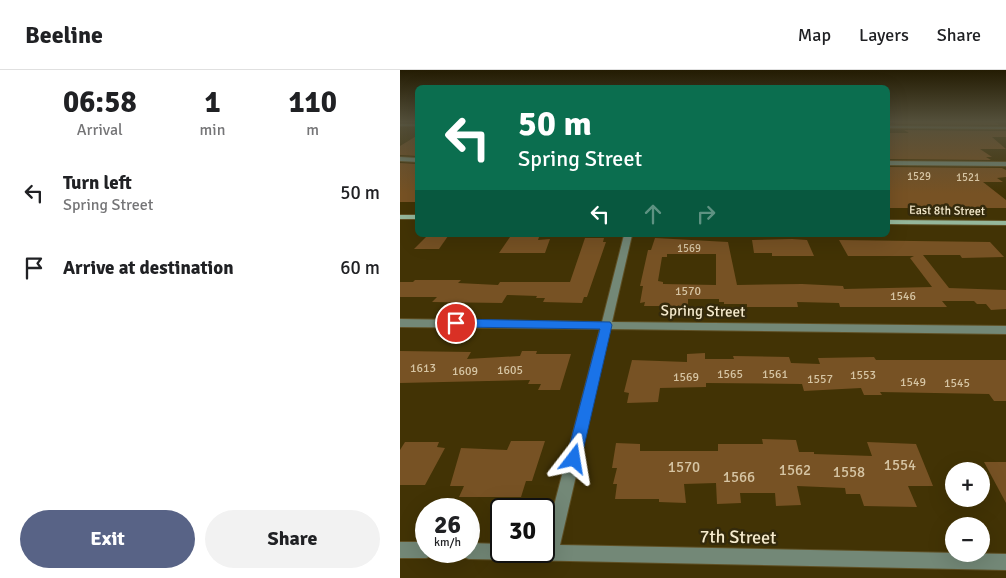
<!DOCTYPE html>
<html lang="en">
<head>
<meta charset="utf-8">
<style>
  body { margin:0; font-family:Signika,sans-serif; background:#f2f2f2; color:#202124; height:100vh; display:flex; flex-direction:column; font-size:19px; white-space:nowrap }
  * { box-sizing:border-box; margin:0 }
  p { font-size:16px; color:#757577 }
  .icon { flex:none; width:28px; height:28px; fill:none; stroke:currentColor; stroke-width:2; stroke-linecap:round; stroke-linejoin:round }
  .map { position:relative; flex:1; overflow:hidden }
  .drawer { display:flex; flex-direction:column; background:#fff; width:400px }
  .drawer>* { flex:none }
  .banner { position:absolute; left:15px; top:15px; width:475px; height:152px; border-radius:8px; box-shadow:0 5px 20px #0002; background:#0b6e4f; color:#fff; overflow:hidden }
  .tools { position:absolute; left:545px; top:392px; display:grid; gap:10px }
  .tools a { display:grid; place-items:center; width:45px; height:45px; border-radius:50%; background:#fff; box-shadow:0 5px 20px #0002; font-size:25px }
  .speed { position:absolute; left:15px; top:428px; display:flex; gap:10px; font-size:25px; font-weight:700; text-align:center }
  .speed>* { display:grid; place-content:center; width:65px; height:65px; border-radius:50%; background:#fff; box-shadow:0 5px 20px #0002; line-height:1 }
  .speed small { font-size:12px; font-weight:400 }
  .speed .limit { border:2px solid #111; border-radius:8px; background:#fff; color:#111 }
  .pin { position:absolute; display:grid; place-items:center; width:42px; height:42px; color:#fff; margin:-21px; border:2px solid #fff; border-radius:50%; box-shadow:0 1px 5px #0007 }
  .me { position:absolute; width:55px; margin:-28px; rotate:14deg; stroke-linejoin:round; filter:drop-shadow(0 0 4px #0008) }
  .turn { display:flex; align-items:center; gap:18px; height:105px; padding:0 20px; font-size:22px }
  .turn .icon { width:65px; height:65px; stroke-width:2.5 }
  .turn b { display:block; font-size:35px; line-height:42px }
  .lanes { display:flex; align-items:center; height:48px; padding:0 20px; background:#0003; justify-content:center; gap:25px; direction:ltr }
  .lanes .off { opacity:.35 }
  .eta { display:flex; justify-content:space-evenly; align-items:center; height:85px; text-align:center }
  .eta b { font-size:30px; font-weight:700; line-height:35px }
  .cta { display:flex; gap:10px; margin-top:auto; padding:10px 20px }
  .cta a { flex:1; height:58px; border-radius:30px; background:#586386; color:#fff; font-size:20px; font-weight:700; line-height:58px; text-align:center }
  .cta a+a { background:#f2f2f2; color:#202124 }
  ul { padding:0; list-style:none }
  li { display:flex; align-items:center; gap:15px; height:75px; padding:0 20px }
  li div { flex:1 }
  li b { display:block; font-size:19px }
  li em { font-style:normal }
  header { display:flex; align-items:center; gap:30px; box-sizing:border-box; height:70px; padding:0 25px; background:#fff; border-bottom:1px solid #e0e0e0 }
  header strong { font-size:24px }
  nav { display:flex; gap:28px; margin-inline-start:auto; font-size:18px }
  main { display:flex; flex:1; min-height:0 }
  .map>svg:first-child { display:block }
</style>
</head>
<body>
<header>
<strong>Beeline</strong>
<nav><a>Map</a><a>Layers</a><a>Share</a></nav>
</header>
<main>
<section class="drawer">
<div class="eta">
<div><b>06:58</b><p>Arrival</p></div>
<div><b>1</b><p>min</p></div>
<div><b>110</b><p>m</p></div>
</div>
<ul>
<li><svg class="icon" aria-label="left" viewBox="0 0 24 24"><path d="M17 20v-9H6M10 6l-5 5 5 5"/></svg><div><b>Turn left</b><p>Spring Street</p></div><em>50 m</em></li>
<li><svg class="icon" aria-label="arrive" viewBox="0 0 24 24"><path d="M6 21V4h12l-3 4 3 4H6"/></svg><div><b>Arrive at destination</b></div><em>60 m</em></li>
</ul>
<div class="cta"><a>Exit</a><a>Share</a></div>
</section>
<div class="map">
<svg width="606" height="508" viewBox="0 0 606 508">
  <rect width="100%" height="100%" fill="#423305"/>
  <!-- building -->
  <g fill="#775224" fill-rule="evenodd">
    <path d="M 494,52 L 594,52 L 600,55 L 497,54 Z"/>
    <path d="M 504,60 L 606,61 L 606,67 L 592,67 L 606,79 L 580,79 L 592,87 L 586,87 L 591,90 L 488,89 L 488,63 L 509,63 Z"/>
    <path d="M 18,65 L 18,86 L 0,85 L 0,76 Z"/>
    <path d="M 0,93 L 18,94 L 18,132 L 0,132 Z"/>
    <path d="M 488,97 L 602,98 L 606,100 L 606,107 L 597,108 L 603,112 L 583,112 L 606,130 L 606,138 L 488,138 Z"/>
    <path d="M 27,166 L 48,166 L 39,179 L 14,179 Z"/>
    <path d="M 110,167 L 139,167 L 138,170 L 150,169 L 145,183 L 99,183 Z"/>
    <path d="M 185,168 L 204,168 L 203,172 L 206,172 L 187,227 L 184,227 L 182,233 L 143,232 L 145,228 L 136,228 L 137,226 L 107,225 L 102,233 L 32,232 L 37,227 L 0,227 L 0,212 L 13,212 L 15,210 L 61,210 L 58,213 L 98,215 L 100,212 L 170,212 Z"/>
    <path d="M 255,168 L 328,172 L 337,215 L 402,214 L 443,216 L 444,219 L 532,217 L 510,188 L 514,186 L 448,186 L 439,170 L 590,172 L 604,187 L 562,188 L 560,185 L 523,185 L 549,218 L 606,220 L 606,239 L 591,240 L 586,234 L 577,234 L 574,231 L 542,231 L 547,237 L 440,237 L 439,233 L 397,232 L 398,237 L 347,237 L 347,234 L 324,234 L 324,232 L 319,232 L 319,229 L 288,229 L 288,236 L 244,236 L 245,232 L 240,233 L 243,216 L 240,216 L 248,180 L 251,180 ZM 267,184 L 316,184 L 316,215 L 263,214 L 263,212 L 258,211 L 262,187 L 267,187 Z"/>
    <path d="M 392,169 L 407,170 L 414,186 L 372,186 L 372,183 L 354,183 L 352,170 Z"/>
    <path d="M 0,281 L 71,282 L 67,289 L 120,286 L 122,281 L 137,281 L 136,284 L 171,284 L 160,320 L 138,320 L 141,314 L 128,314 L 130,310 L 0,313 Z"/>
    <path d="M 305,283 L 305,289 L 334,289 L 333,286 L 389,287 L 391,293 L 420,294 L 418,288 L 474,287 L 476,290 L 606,290 L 606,331 L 594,331 L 589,324 L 480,322 L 482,325 L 464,325 L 461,318 L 404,321 L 402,314 L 306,313 L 306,317 L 260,318 L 258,332 L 227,333 L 229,323 L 224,322 L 232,290 L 287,292 L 287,284 Z"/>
    <path d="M 362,369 L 396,370 L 399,382 L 414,382 L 414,384 L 472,386 L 467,372 L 516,374 L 533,416 L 508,416 L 517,437 L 464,436 L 460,424 L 446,424 L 445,418 L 397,416 L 401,435 L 376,436 L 375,423 L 340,423 L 341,433 L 317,434 L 316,413 L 284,414 L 286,433 L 259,432 L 259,429 L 215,429 L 217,414 L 213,414 L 217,398 L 212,398 L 216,373 L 240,374 L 240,381 L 318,381 L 318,374 L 363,374 Z"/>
    <path d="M 111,371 L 145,371 L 132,411 L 126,411 L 121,427 L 59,427 L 64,416 L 50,416 L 61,378 L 107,380 Z"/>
    <path d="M 5,372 L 39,372 L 37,377 L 45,378 L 25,415 L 0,415 L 0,380 Z"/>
    <path d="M 584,392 L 606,392 L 606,433 Z"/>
  </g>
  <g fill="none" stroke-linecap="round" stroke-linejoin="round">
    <!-- street casing -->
    <g stroke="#5f5025" stroke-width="2">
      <g id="street">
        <rect x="0" y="54" width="18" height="2"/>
        <path d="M 488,56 L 606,57 L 606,59 L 488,58 Z"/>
        <path d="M 0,87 L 18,88 L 18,92 L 0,91 Z"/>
        <path d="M 488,91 L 606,92 L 606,96 L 488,95 Z"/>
        <path d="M 224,165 L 232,165 L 212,252 L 606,256 L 606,264 L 210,259 L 160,475 L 606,484 L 606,500 L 69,489 L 63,487 L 61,481 L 69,481 L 69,473 L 101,474 L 101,481 L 144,481 L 144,474 L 200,259 L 0,257 L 0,249 L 202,252 Z"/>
        <path d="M 0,472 L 26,472 L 26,481 L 34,481 L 32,486 L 26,488 L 0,488 Z"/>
      </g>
    </g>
    <!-- secondary casing -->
    <g stroke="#5f5025" stroke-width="2">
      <g id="secondary">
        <rect x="0" y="145" width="18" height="4"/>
        <path d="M 488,150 L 606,151 L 606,155 L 488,154 Z"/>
      </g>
    </g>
    <!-- street -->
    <use href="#street" fill="#738877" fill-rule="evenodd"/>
    <!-- secondary -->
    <use href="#secondary" fill="#95b79b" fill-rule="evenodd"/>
  </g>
  <!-- sky -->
  <linearGradient id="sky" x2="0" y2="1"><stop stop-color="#241c03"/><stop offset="0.42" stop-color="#54503b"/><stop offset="1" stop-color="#54503b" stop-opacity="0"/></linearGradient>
  <rect width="606" height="123" fill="url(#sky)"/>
  <!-- route -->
  <path fill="#1a73e8" stroke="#114b97" d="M 56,249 L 210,252 L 212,255 L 180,394 L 174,396 L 168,394 L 166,389 L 200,259 L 56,257 L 51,253 Z"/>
  <g text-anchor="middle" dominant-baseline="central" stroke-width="5" stroke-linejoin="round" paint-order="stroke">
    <!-- far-number labels -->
    <g font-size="11" fill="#d6c5a4">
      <text x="519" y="106">1529</text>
      <text x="568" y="107">1521</text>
      <text x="289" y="178">1569</text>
    </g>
    <!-- far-street labels -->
    <g font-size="12" fill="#f6ebce" stroke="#342a0c">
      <text transform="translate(547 141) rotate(1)">East 8th Street</text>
    </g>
    <!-- number labels -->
    <g font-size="12" fill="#d6c5a4">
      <text x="288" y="221">1570</text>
      <text x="503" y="226">1546</text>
      <text x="23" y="298">1613</text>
      <text x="110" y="300">1605</text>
      <text x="65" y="301">1609</text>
      <text x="330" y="304">1565</text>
      <text x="375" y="304">1561</text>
      <text x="463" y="305">1553</text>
      <text x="286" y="307">1569</text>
      <text x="420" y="309">1557</text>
      <text x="513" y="312">1549</text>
      <text x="557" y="313">1545</text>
    </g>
    <!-- street labels -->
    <g font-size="15" fill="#f6ebce" stroke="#342a0c">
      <text transform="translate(303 241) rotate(1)">Spring Street</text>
    </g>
    <!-- near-number labels -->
    <g font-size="15" fill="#d6c5a4">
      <text x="500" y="395">1554</text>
      <text x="284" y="397">1570</text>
      <text x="395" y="400">1562</text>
      <text x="449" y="402">1558</text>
      <text x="339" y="407">1566</text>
    </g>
    <!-- near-street labels -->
    <g font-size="18" fill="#f6ebce" stroke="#342a0c">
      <text transform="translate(338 467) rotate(1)">7th Street</text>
    </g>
  </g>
</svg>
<div class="tools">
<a>+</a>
<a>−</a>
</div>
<div class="speed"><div>26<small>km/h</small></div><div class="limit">30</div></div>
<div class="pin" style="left:56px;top:253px;background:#d93025"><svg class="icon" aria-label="arrive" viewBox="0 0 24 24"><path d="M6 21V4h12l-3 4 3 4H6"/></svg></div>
<svg class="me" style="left:174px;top:389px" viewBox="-20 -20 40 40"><path d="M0-17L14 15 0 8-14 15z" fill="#1a73e8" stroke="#fff" stroke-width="4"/></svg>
<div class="banner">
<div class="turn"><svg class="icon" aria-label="left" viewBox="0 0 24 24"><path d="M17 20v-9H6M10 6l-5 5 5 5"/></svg><div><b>50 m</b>Spring Street</div></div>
<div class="lanes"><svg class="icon" aria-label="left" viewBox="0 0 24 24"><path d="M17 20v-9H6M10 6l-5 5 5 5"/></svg><svg class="icon off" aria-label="ahead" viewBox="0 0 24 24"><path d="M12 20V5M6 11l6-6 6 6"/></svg><svg class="icon off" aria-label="right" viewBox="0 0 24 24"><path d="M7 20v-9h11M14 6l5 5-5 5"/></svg></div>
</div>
</div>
</main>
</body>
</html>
